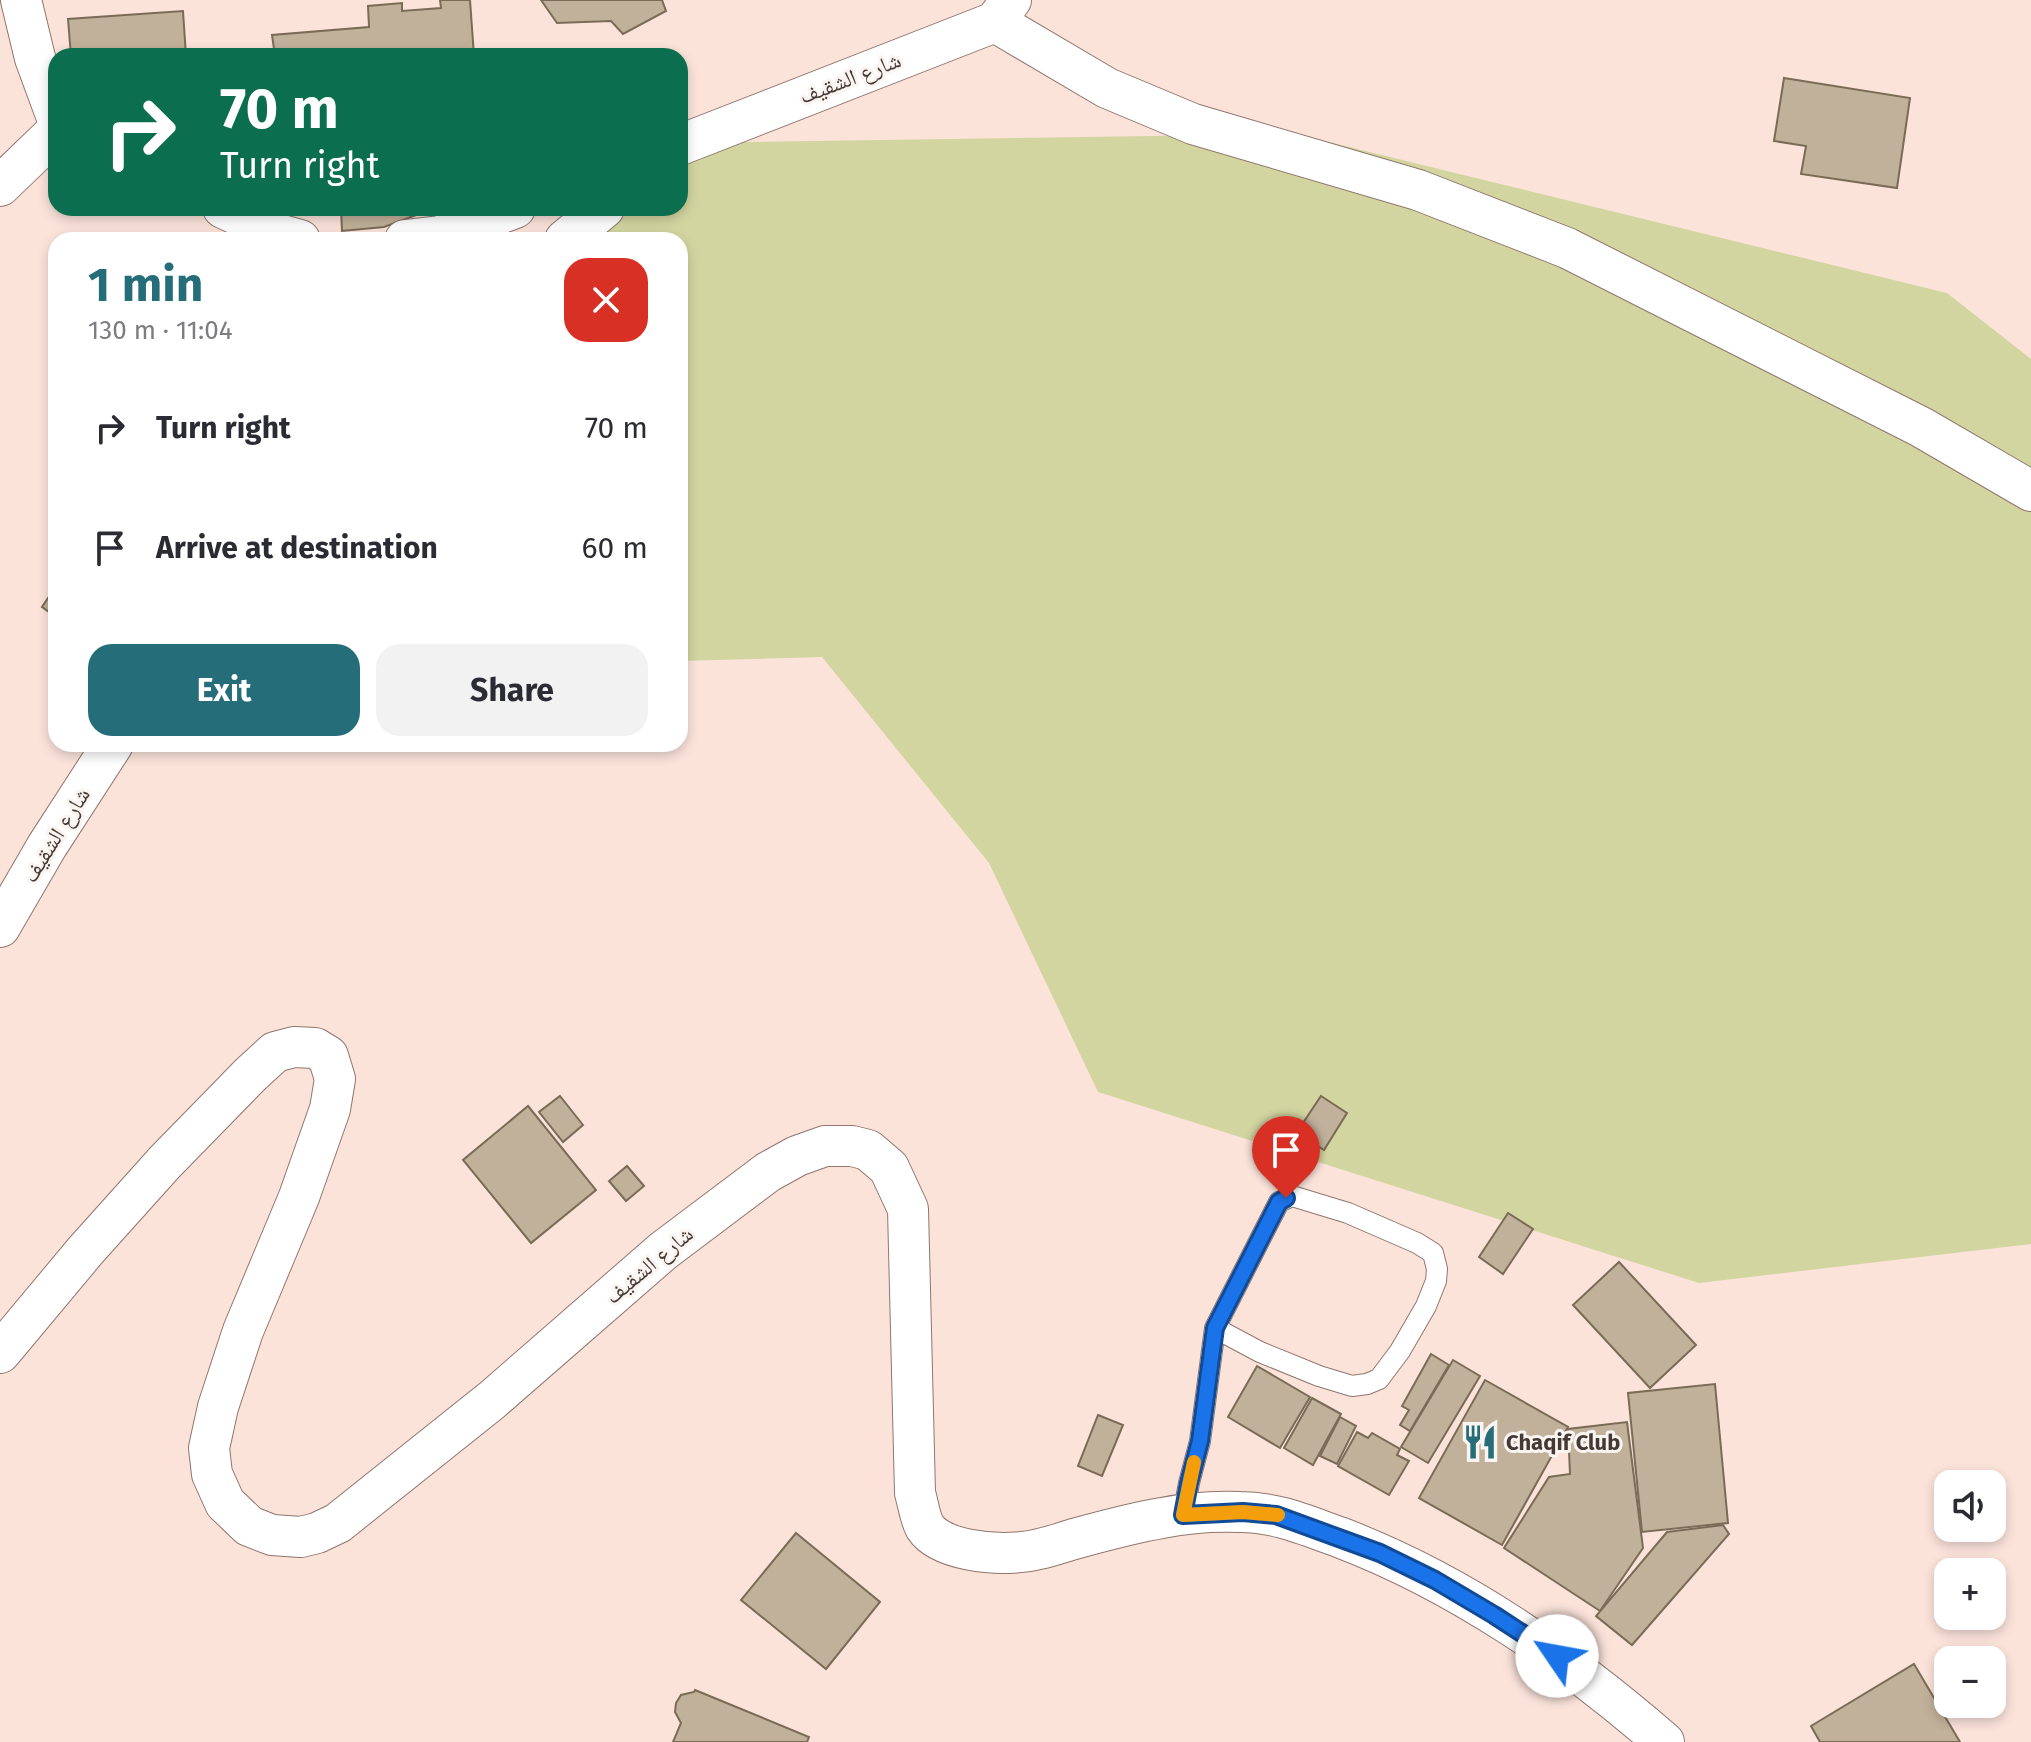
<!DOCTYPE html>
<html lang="en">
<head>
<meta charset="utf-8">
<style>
  body { margin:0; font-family:"Fira Sans","Noto Naskh Arabic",sans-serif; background:#f2f2f3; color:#2b2b33; height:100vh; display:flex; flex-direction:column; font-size:30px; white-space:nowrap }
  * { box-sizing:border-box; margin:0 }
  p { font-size:26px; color:#7c7c81 }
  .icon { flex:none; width:44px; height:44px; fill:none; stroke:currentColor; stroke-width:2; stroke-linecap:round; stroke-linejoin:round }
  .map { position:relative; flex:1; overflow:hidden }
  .side { position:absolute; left:48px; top:232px; width:640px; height:520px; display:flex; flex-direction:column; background:#fff; border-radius:24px; box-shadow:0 4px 12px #0003 }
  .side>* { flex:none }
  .guide { position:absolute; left:48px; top:48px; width:640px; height:168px; border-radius:24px; box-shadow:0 4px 12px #0003; background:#0b6e4f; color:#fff; overflow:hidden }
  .tools { position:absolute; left:1934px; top:1470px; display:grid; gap:16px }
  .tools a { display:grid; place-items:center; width:72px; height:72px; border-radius:16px; background:#fff; box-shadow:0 4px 12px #0003; font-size:40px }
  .pin { position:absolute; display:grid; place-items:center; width:68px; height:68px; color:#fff; margin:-82px -34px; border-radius:50% 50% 50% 0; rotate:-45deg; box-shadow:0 0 8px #0007 }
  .pin .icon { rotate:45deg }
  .me { position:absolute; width:88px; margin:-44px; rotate:303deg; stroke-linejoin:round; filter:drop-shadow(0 0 6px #0008) }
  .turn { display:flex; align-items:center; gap:28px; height:168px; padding:0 40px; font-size:36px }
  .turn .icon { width:104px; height:104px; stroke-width:2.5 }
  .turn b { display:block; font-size:56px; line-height:68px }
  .round { display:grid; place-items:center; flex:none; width:84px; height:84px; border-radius:24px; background:#f2f2f3 }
  .headline { display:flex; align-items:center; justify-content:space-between; height:136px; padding:0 40px }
  h1 { font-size:48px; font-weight:700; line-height:60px; color:#256d79 }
  .button { display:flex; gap:16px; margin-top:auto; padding:16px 40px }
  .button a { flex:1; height:92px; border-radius:24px; background:#256d79; color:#fff; font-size:32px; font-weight:700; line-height:92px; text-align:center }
  .button a+a { background:#f2f2f3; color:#2b2b33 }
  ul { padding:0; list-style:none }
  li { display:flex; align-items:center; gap:24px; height:120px; padding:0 40px }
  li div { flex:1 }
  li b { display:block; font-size:30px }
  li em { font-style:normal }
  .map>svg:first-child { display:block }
</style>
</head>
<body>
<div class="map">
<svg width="2031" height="1742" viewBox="0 0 2031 1742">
  <rect width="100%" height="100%" fill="#fbe3da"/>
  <!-- green -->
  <path fill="#d3d5a0" d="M 1296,134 L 1947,293 L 2031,359 L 2031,1244 L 1699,1283 L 1098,1092 L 989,863 L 822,657 L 680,661 L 680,240 L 577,240 L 612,208 L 680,208 L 680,146 L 684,143 Z"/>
  <!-- building -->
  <g fill="#c1b19a" stroke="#7a6b56" stroke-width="2">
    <path d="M 440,0 L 470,0 L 474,56 L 275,56 L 272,35 L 369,27 L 368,6 L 402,3 L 402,11 L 441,8 Z"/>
    <path d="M 541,0 L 662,0 L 666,11 L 623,34 L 611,21 L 557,23 Z"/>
    <path d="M 183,11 L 186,56 L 71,56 L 68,19 Z"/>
    <path d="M 1784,78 L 1910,98 L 1897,188 L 1801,174 L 1806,146 L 1774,141 Z"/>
    <path d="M 341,208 L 435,208 L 384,227 L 342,231 Z"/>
    <path d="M 56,586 L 56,617 L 42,607 Z"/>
    <path d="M 560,1096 L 583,1125 L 563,1142 L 539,1112 Z"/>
    <path d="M 1321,1096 L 1347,1113 L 1324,1150 L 1297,1132 Z"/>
    <path d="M 528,1106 L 596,1190 L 531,1243 L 463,1160 Z"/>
    <path d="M 627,1166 L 644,1186 L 626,1201 L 609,1181 Z"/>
    <path d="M 1508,1213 L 1533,1229 L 1503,1274 L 1479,1257 Z"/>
    <path d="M 1619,1262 L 1696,1345 L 1650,1388 L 1573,1305 Z"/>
    <path d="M 1431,1354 L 1449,1365 L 1410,1431 L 1400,1425 L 1409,1410 L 1402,1406 Z"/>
    <path d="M 1453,1360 L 1480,1376 L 1428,1463 L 1401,1447 Z"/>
    <path d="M 1257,1366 L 1310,1397 L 1280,1448 L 1228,1417 Z"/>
    <path d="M 1485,1380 L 1568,1427 L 1502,1545 L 1419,1498 Z"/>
    <path d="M 1715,1384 L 1728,1523 L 1642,1532 L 1628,1393 Z"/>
    <path d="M 1312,1398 L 1341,1414 L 1313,1465 L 1284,1448 Z"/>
    <path d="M 1098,1415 L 1123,1425 L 1102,1476 L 1078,1466 Z"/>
    <path d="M 1340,1417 L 1356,1426 L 1337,1464 L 1320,1456 Z"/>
    <path d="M 1627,1422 L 1643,1548 L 1600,1611 L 1504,1548 L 1549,1477 L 1570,1474 L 1568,1429 Z"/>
    <path d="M 1357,1432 L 1368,1438 L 1372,1433 L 1400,1449 L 1397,1455 L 1409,1461 L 1389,1495 L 1338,1466 Z"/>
    <path d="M 1723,1525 L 1729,1534 L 1632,1645 L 1596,1616 L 1667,1532 Z"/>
    <path d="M 796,1533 L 880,1602 L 826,1669 L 741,1600 Z"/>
    <path d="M 1914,1664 L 1960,1742 L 1820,1742 L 1811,1726 Z"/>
    <path d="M 695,1690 L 809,1737 L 807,1742 L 673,1742 L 681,1723 L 675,1712 L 676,1703 L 681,1695 L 694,1692 Z"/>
  </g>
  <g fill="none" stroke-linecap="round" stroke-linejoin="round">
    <!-- service casing -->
    <g stroke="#90766c" stroke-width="22">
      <path id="service" d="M 1183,1515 L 1189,1483 L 1200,1441 L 1215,1328 L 1279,1202 L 1292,1196 L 1348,1213 L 1417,1243 L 1433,1253 L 1437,1269 L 1436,1281 L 1426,1306 L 1400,1351 L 1379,1379 L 1367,1384 L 1352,1386 L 1319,1376 L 1260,1352 L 1215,1328"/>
    </g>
    <!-- minor casing -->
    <g stroke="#90766c" stroke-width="42">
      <g id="minor">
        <path d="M 21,0 L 35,58 L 56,115"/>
        <path d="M 995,22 L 1107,88 L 1193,124 L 1418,190 L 1567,248 L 1921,427 L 2031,491"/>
        <path d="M 680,145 L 995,22 L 1011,0"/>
        <path d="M 0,186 L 56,132"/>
        <path d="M 223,208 L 282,235 L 300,240"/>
        <path d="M 405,240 L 440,236 L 515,208"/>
        <path d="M 565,240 L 604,208"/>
        <path d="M 0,927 L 47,846 L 113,744"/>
        <path d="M 0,1353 L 86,1250 L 165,1162 L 251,1074 L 275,1052 L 294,1047 L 315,1048 L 328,1056 L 335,1079 L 330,1109 L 299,1197 L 243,1331 L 218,1407 L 209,1448 L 212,1474 L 225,1503 L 249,1526 L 272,1535 L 301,1537 L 317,1533 L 338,1523 L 492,1400 L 663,1251 L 768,1172 L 797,1156 L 825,1146 L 852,1146 L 868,1150 L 889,1168 L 908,1209 L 915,1493 C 918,1503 920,1518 925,1527 C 941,1551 995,1555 1021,1552 C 1039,1551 1057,1544 1074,1539 C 1103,1531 1132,1523 1162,1518 C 1187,1513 1214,1511 1240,1512 C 1276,1512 1305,1525 1339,1537 C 1460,1583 1567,1658 1664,1742"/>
      </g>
    </g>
    <!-- service -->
    <use href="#service" stroke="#fff" stroke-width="20"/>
    <!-- minor -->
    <use href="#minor" stroke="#fff" stroke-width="40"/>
  </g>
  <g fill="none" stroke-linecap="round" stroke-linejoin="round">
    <!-- route casing -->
    <g stroke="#114b97" stroke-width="20">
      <path id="route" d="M 1286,1198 L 1279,1202 L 1215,1328 L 1200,1441 L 1189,1483 L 1183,1515 L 1243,1512 L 1276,1515 L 1380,1553 L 1435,1580 L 1494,1615 L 1557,1656"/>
    </g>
    <!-- route -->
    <use href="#route" stroke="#1a73e8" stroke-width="14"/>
    <!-- slow -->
    <path stroke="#f59e0b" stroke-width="14" d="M 1194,1462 L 1183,1515 L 1243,1512 L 1278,1515"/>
  </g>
  <!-- icons -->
  <defs>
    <g id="restaurant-bare" transform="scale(2.76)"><path d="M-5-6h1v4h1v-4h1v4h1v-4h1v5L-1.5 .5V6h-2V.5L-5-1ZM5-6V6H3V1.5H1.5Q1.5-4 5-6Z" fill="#256d79" stroke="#fbf5f2" stroke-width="2.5" paint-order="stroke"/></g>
  </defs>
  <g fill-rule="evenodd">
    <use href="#restaurant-bare" x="1480" y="1442"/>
  </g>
  <g text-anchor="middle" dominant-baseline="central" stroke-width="6" stroke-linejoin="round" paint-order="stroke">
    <!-- street labels -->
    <g font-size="22" fill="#453935" stroke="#fbf5f2">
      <text transform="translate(850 78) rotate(-21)">شارع الشقيف</text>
      <text transform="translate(56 835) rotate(-58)">شارع الشقيف</text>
      <text transform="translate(649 1265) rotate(-40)">شارع الشقيف</text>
    </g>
    <!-- poi labels -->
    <g font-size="22" font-weight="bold" fill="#453935" stroke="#fbf5f2" text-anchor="start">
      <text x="1506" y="1442">Chaqif Club</text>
    </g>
  </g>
</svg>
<div class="tools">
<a><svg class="icon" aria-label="sound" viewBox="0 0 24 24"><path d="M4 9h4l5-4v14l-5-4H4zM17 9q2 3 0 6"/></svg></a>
<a>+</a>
<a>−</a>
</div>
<div class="pin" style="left:1286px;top:1198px;background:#d93025"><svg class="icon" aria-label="arrive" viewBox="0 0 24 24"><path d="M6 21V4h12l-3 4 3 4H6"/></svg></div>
<svg class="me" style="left:1557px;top:1656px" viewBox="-20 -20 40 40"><circle r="19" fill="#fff"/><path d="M0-13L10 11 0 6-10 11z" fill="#1a73e8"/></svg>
<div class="guide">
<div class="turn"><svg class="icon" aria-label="right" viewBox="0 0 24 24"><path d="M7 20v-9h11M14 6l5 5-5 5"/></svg><div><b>70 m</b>Turn right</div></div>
</div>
<section class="side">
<div class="headline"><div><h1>1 min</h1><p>130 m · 11:04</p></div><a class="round" style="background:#d93025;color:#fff"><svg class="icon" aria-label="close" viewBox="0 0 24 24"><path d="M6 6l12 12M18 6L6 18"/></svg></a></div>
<ul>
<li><svg class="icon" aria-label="right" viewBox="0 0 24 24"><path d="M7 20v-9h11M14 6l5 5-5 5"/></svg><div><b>Turn right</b></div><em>70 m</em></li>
<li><svg class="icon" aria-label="arrive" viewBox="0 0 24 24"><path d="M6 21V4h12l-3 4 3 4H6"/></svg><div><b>Arrive at destination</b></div><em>60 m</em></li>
</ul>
<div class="button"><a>Exit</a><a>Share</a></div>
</section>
</div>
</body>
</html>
